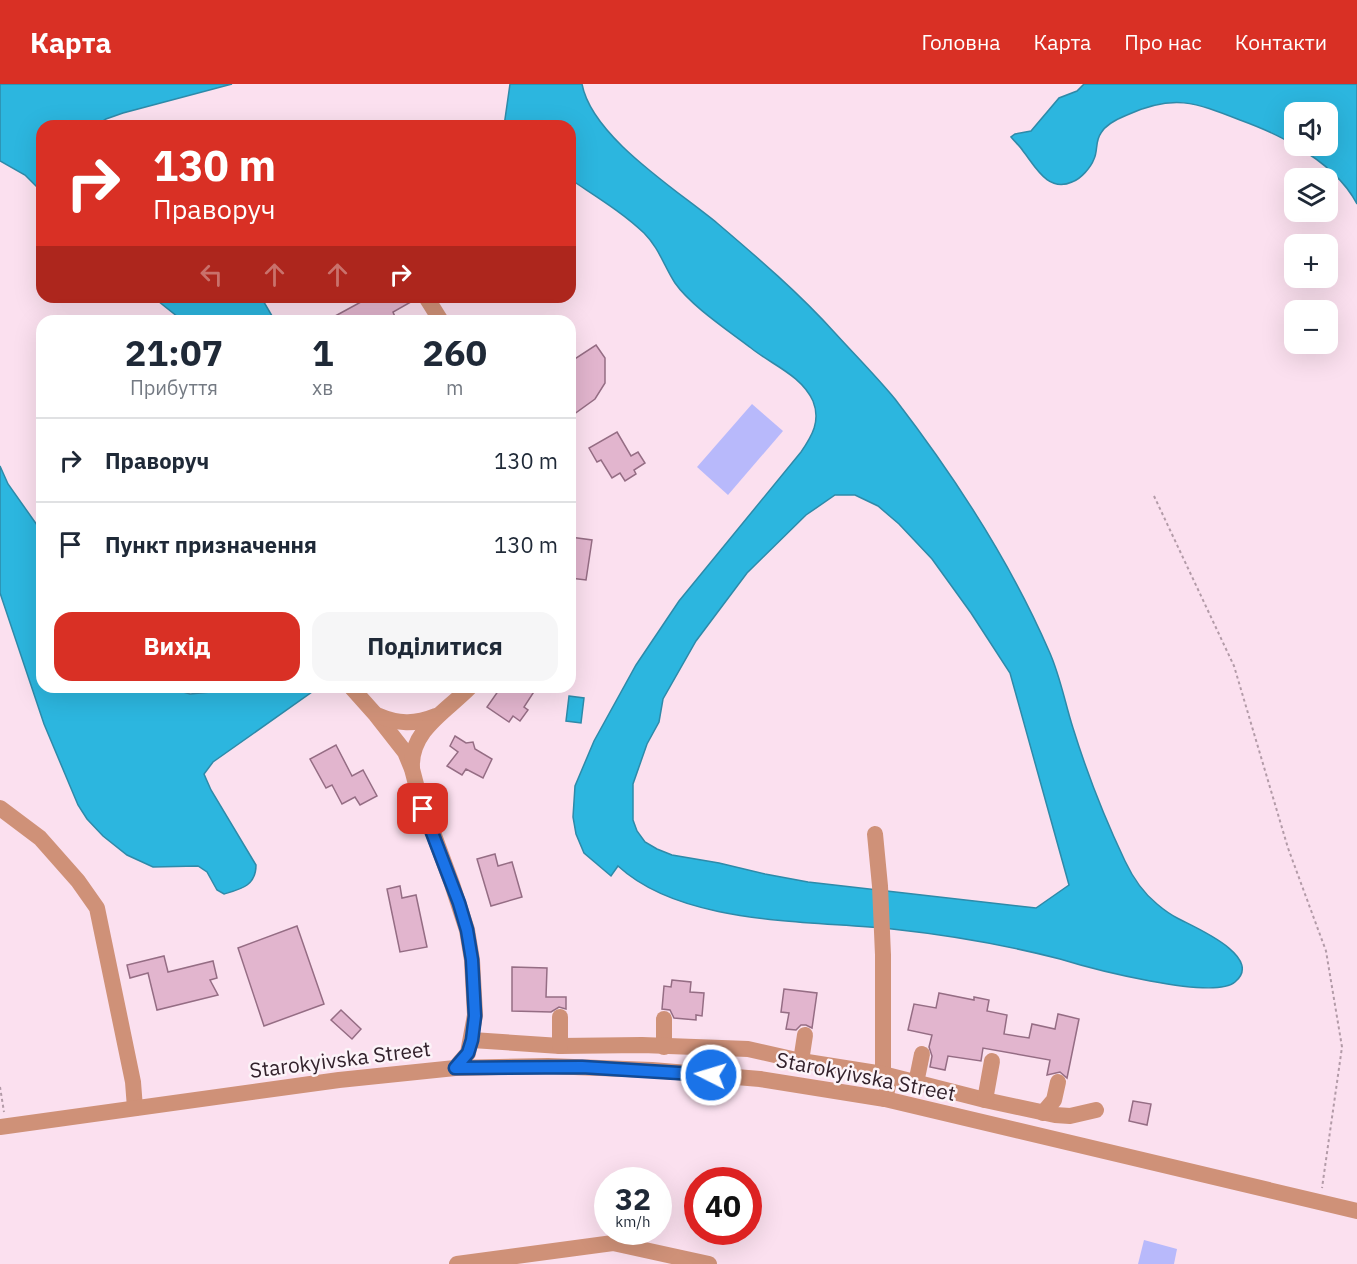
<!DOCTYPE html>
<html lang="uk">
<head>
<meta charset="utf-8">
<style>
  body { margin:0; font-family:"IBM Plex Sans",sans-serif; background:#f6f6f7; color:#1f2937; height:100vh; display:flex; flex-direction:column; font-size:22px; white-space:nowrap }
  * { box-sizing:border-box; margin:0 }
  p { font-size:20px; color:#747a83 }
  .icon { flex:none; width:33px; height:33px; fill:none; stroke:currentColor; stroke-width:2; stroke-linecap:round; stroke-linejoin:round }
  .map { position:relative; flex:1; overflow:hidden }
  .drawer { position:absolute; left:36px; top:231px; width:540px; height:378px; display:flex; flex-direction:column; background:#fff; border-radius:18px; box-shadow:0 6px 24px #0002 }
  .drawer>* { flex:none }
  .top-card { position:absolute; left:36px; top:36px; width:540px; height:183px; border-radius:18px; box-shadow:0 6px 24px #0002; background:#d93025; color:#fff; overflow:hidden }
  .controls { position:absolute; left:1284px; top:18px; display:grid; gap:12px }
  .controls a { display:grid; place-items:center; width:54px; height:54px; border-radius:12px; background:#fff; box-shadow:0 6px 24px #0002; font-size:30px }
  .speed { position:absolute; left:594px; top:1083px; display:flex; gap:12px; font-size:30px; font-weight:700; text-align:center }
  .speed>* { display:grid; place-content:center; width:78px; height:78px; border-radius:50%; background:#fff; box-shadow:0 6px 24px #0002; line-height:1 }
  .speed small { font-size:15px; font-weight:400 }
  .speed .limit { border:9px solid #d22; background:#fff; color:#111 }
  .pin { position:absolute; display:grid; place-items:center; width:51px; height:51px; color:#fff; margin:-26px; border-radius:12px; box-shadow:0 3px 9px #0006 }
  .me { position:absolute; width:66px; margin:-33px; rotate:275deg; stroke-linejoin:round; filter:drop-shadow(0 0 4px #0008) }
  .turn { display:flex; align-items:center; gap:21px; height:126px; padding:0 18px; font-size:27px }
  .turn .icon { width:78px; height:78px; stroke-width:2.5 }
  .turn b { display:block; font-size:42px; line-height:51px }
  .lanes { display:flex; align-items:center; height:57px; padding:0 18px; background:#0003; justify-content:center; gap:30px; direction:ltr }
  .lanes .off { opacity:.35 }
  .eta { display:flex; justify-content:space-evenly; align-items:center; height:102px; text-align:center }
  .eta b { font-size:36px; font-weight:700; line-height:42px }
  .cta { display:flex; gap:12px; margin-top:auto; padding:12px 18px }
  .cta a { flex:1; height:69px; border-radius:18px; background:#d93025; color:#fff; font-size:24px; font-weight:700; line-height:69px; text-align:center }
  .cta a+a { background:#f6f6f7; color:#1f2937 }
  ul { padding:0; list-style:none }
  li { display:flex; align-items:center; gap:18px; height:84px; padding:0 18px; border-top:2px solid #e0e1e3 }
  li div { flex:1 }
  li b { display:block; font-size:22px }
  li em { font-style:normal }
  header { display:flex; align-items:center; gap:36px; box-sizing:border-box; height:84px; padding:0 30px; background:#d93025; color:#fff }
  header strong { font-size:28px }
  nav { display:flex; gap:33px; margin-inline-start:auto; font-size:21px }
  .map>svg:first-child { display:block }
</style>
</head>
<body>
<header>
<strong>Карта</strong>
<nav><a>Головна</a><a>Карта</a><a>Про нас</a><a>Контакти</a></nav>
</header>
<div class="map">
<svg width="1357" height="1180" viewBox="0 0 1357 1180">
  <rect width="100%" height="100%" fill="#fbe0ef"/>
  <!-- green -->
  <g fill="#b8b9fb">
    <path d="M 752,320 L 783,347 L 728,411 L 697,383 Z"/>
    <path d="M 1144,1156 L 1177,1165 L 1174,1180 L 1138,1180 Z"/>
  </g>
  <!-- water -->
  <g fill="#2cb6df" stroke="#2e8aa9" stroke-width="1.5" fill-rule="evenodd">
    <path d="M 0,0 L 232,0 L 123,29 L 106,35 L 95,42 L 42,42 L 42,108 L 25,91 L 0,77 Z"/>
    <path d="M 510,0 L 582,0 C 592,53 677,106 717,139 C 758,174 799,209 835,249 C 855,271 876,292 895,315 C 955,393 1010,477 1049,567 C 1060,591 1065,619 1073,644 C 1087,689 1105,735 1125,777 C 1133,794 1142,808 1157,820 C 1164,826 1171,831 1179,835 C 1194,843 1265,873 1235,898 C 1213,917 1089,884 1060,875 C 1006,861 948,851 892,845 C 809,836 683,842 618,782 L 611,792 L 584,769 L 576,750 L 573,733 L 575,702 L 594,657 L 636,581 L 679,517 L 801,368 C 812,352 821,337 813,317 C 801,291 772,281 751,264 C 729,247 691,222 675,199 C 664,182 659,164 644,149 C 622,128 595,112 570,95 L 570,42 L 504,42 ZM 835,411 L 855,411 L 878,422 L 899,440 L 932,475 L 971,529 L 1010,589 L 1069,801 L 1036,824 L 808,798 L 765,790 L 719,779 L 672,771 L 657,765 L 645,758 L 637,747 L 633,736 L 633,700 L 647,660 L 659,638 L 663,615 L 696,557 L 747,489 L 806,431 Z"/>
    <path d="M 1084,0 L 1357,0 L 1357,120 C 1344,95 1320,76 1296,62 L 1328,62 L 1328,28 L 1294,28 L 1294,61 C 1277,50 1259,43 1240,36 C 1195,18 1173,10 1127,31 C 1117,35 1106,40 1101,49 C 1095,57 1098,67 1094,75 C 1091,83 1081,95 1072,98 C 1048,109 1035,82 1023,67 C 1020,62 1015,58 1011,53 L 1015,50 L 1031,47 L 1059,14 L 1077,7 Z"/>
    <path d="M 153,213 L 261,213 L 275,237 L 183,237 Z"/>
    <path d="M 0,382 L 8,400 L 42,448 L 42,603 L 166,603 L 190,610 L 211,608 L 222,603 L 319,603 L 213,678 L 204,690 L 211,706 L 256,781 C 256,802 241,805 224,810 L 217,806 L 207,788 L 198,782 L 153,783 L 127,771 L 103,752 L 87,735 L 78,721 L 44,640 L 0,509 Z"/>
    <path d="M 569,612 L 584,614 L 581,639 L 566,637 Z"/>
  </g>
  <!-- building -->
  <g fill="#e2b5ce" stroke="#956d84" stroke-width="1.5">
    <path d="M 370,213 L 416,213 L 416,215 L 393,228 L 395,233 L 387,237 L 326,237 Z"/>
    <path d="M 596,261 L 605,274 L 605,299 L 595,315 L 570,333 L 570,294 L 574,286 L 570,278 Z"/>
    <path d="M 617,348 L 631,372 L 638,368 L 645,379 L 634,386 L 636,390 L 625,397 L 620,389 L 612,394 L 601,376 L 597,378 L 589,364 Z"/>
    <path d="M 570,453 L 592,456 L 586,496 L 570,494 Z"/>
    <path d="M 501,603 L 537,603 L 524,623 L 528,626 L 520,637 L 513,632 L 509,638 L 487,623 Z"/>
    <path d="M 455,652 L 466,659 L 473,658 L 475,665 L 492,675 L 483,694 L 466,685 L 462,691 L 447,682 L 458,668 L 450,662 Z"/>
    <path d="M 336,661 L 352,692 L 363,686 L 377,712 L 360,721 L 355,713 L 342,720 L 332,701 L 326,704 L 310,675 Z"/>
    <path d="M 495,770 L 498,782 L 512,778 L 522,813 L 491,822 L 477,775 Z"/>
    <path d="M 400,802 L 402,814 L 416,811 L 427,863 L 400,868 L 387,805 Z"/>
    <path d="M 297,842 L 324,920 L 264,942 L 238,864 Z"/>
    <path d="M 164,872 L 168,888 L 213,877 L 217,894 L 210,896 L 218,911 L 157,926 L 148,889 L 130,894 L 127,881 Z"/>
    <path d="M 512,883 L 547,884 L 546,913 L 566,913 L 566,925 L 559,923 L 551,928 L 512,927 Z"/>
    <path d="M 672,896 L 691,898 L 690,908 L 704,909 L 702,932 L 696,931 L 696,936 L 674,934 L 670,926 L 662,925 L 664,902 L 671,903 Z"/>
    <path d="M 784,905 L 817,909 L 812,944 L 806,941 L 801,941 L 796,946 L 786,945 L 789,929 L 781,928 Z"/>
    <path d="M 939,909 L 974,916 L 974,913 L 989,916 L 987,927 L 1007,931 L 1004,950 L 1029,954 L 1032,940 L 1055,945 L 1058,930 L 1079,935 L 1067,994 L 1060,988 L 1047,991 L 1050,976 L 983,964 L 981,977 L 948,972 L 945,986 L 930,983 L 932,972 L 929,963 L 932,951 L 908,946 L 914,920 L 936,924 Z"/>
    <path d="M 341,926 L 361,945 L 352,955 L 331,936 Z"/>
    <path d="M 1133,1017 L 1151,1020 L 1147,1041 L 1129,1037 Z"/>
  </g>
  <g fill="none" stroke-linecap="round" stroke-linejoin="round">
    <!-- path -->
    <g stroke="#b39ba8" stroke-width="2" stroke-dasharray="3 3" stroke-linecap="butt">
      <path d="M 1154,412 L 1234,582 L 1288,764 L 1326,867 L 1342,963 L 1322,1104"/>
      <path d="M 0,1003 L 4,1028"/>
    </g>
    <!-- minor -->
    <g stroke="#cf9178" stroke-width="16">
      <path d="M 426,213 L 441,237"/>
      <path d="M 351,603 L 376,631 L 405,668 L 412,685 L 418,708 L 452,800 L 467,846 L 472,876 L 475,931 L 468,969 L 455,984"/>
      <path d="M 377,631 C 398,640 414,641 436,632"/>
      <path d="M 412,684 C 410,646 447,627 470,603"/>
      <path d="M 0,724 L 40,754 L 78,797 L 97,824 L 133,998 L 135,1024"/>
      <path d="M 875,750 L 880,802 L 883,871 L 883,990 L 888,1002 L 885,1015"/>
      <path d="M 664,935 L 664,963"/>
      <path d="M 472,956 L 560,962 L 642,961 L 748,965 L 801,977 L 883,990 L 985,1016 L 1055,1031 L 1070,1032 L 1096,1026"/>
      <path d="M 560,962 L 560,933"/>
      <path d="M 801,977 L 805,951"/>
      <path d="M 916,999 L 922,970"/>
      <path d="M 985,1016 L 992,977"/>
      <path d="M 1043,1029 L 1054,1016 L 1058,998"/>
      <path d="M 0,1043 L 339,996 L 455,984 L 548,982 L 652,986 L 760,995 L 885,1015 L 1357,1127"/>
      <path d="M 457,1180 L 613,1159 L 709,1180"/>
    </g>
  </g>
  <g fill="none" stroke-linecap="round" stroke-linejoin="round">
    <!-- route casing -->
    <g stroke="#114b97" stroke-width="15">
      <path id="route" d="M 423,725 L 459,819 L 467,846 L 472,876 L 475,932 L 472,956 L 468,969 L 455,984 L 582,983 L 711,991"/>
    </g>
    <!-- route -->
    <use href="#route" stroke="#1a73e8" stroke-width="10"/>
  </g>
  <g text-anchor="middle" dominant-baseline="central" stroke-width="5" stroke-linejoin="round" paint-order="stroke">
    <!-- street labels -->
    <g font-size="21" fill="#33222c" stroke="#fcf3f8">
      <text transform="translate(340 975) rotate(-7)">Starokyivska Street</text>
      <text transform="translate(866 992) rotate(11)">Starokyivska Street</text>
    </g>
  </g>
</svg>
<div class="controls">
<a><svg class="icon" aria-label="sound" viewBox="0 0 24 24"><path d="M4 9h4l5-4v14l-5-4H4zM17 9q2 3 0 6"/></svg></a>
<a><svg class="icon" aria-label="layers" viewBox="0 0 24 24"><path d="M12 4l9 5-9 5-9-5zM3 14l9 5 9-5"/></svg></a>
<a>+</a>
<a>−</a>
</div>
<div class="speed"><div>32<small>km/h</small></div><div class="limit">40</div></div>
<div class="pin" style="left:423px;top:725px;background:#d93025"><svg class="icon" aria-label="arrive" viewBox="0 0 24 24"><path d="M6 21V4h12l-3 4 3 4H6"/></svg></div>
<svg class="me" style="left:711px;top:991px" viewBox="-20 -20 40 40"><circle r="17" fill="#1a73e8" stroke="#fff" stroke-width="3"/><path d="M0-11L8 9 0 5-8 9z" fill="#fff"/></svg>
<div class="top-card">
<div class="turn"><svg class="icon" aria-label="right" viewBox="0 0 24 24"><path d="M7 20v-9h11M14 6l5 5-5 5"/></svg><div><b>130 m</b>Праворуч</div></div>
<div class="lanes"><svg class="icon off" aria-label="left" viewBox="0 0 24 24"><path d="M17 20v-9H6M10 6l-5 5 5 5"/></svg><svg class="icon off" aria-label="ahead" viewBox="0 0 24 24"><path d="M12 20V5M6 11l6-6 6 6"/></svg><svg class="icon off" aria-label="ahead" viewBox="0 0 24 24"><path d="M12 20V5M6 11l6-6 6 6"/></svg><svg class="icon" aria-label="right" viewBox="0 0 24 24"><path d="M7 20v-9h11M14 6l5 5-5 5"/></svg></div>
</div>
<section class="drawer">
<div class="eta">
<div><b>21:07</b><p>Прибуття</p></div>
<div><b>1</b><p>хв</p></div>
<div><b>260</b><p>m</p></div>
</div>
<ul>
<li><svg class="icon" aria-label="right" viewBox="0 0 24 24"><path d="M7 20v-9h11M14 6l5 5-5 5"/></svg><div><b>Праворуч</b></div><em>130 m</em></li>
<li><svg class="icon" aria-label="arrive" viewBox="0 0 24 24"><path d="M6 21V4h12l-3 4 3 4H6"/></svg><div><b>Пункт призначення</b></div><em>130 m</em></li>
</ul>
<div class="cta"><a>Вихід</a><a>Поділитися</a></div>
</section>
</div>
</body>
</html>
